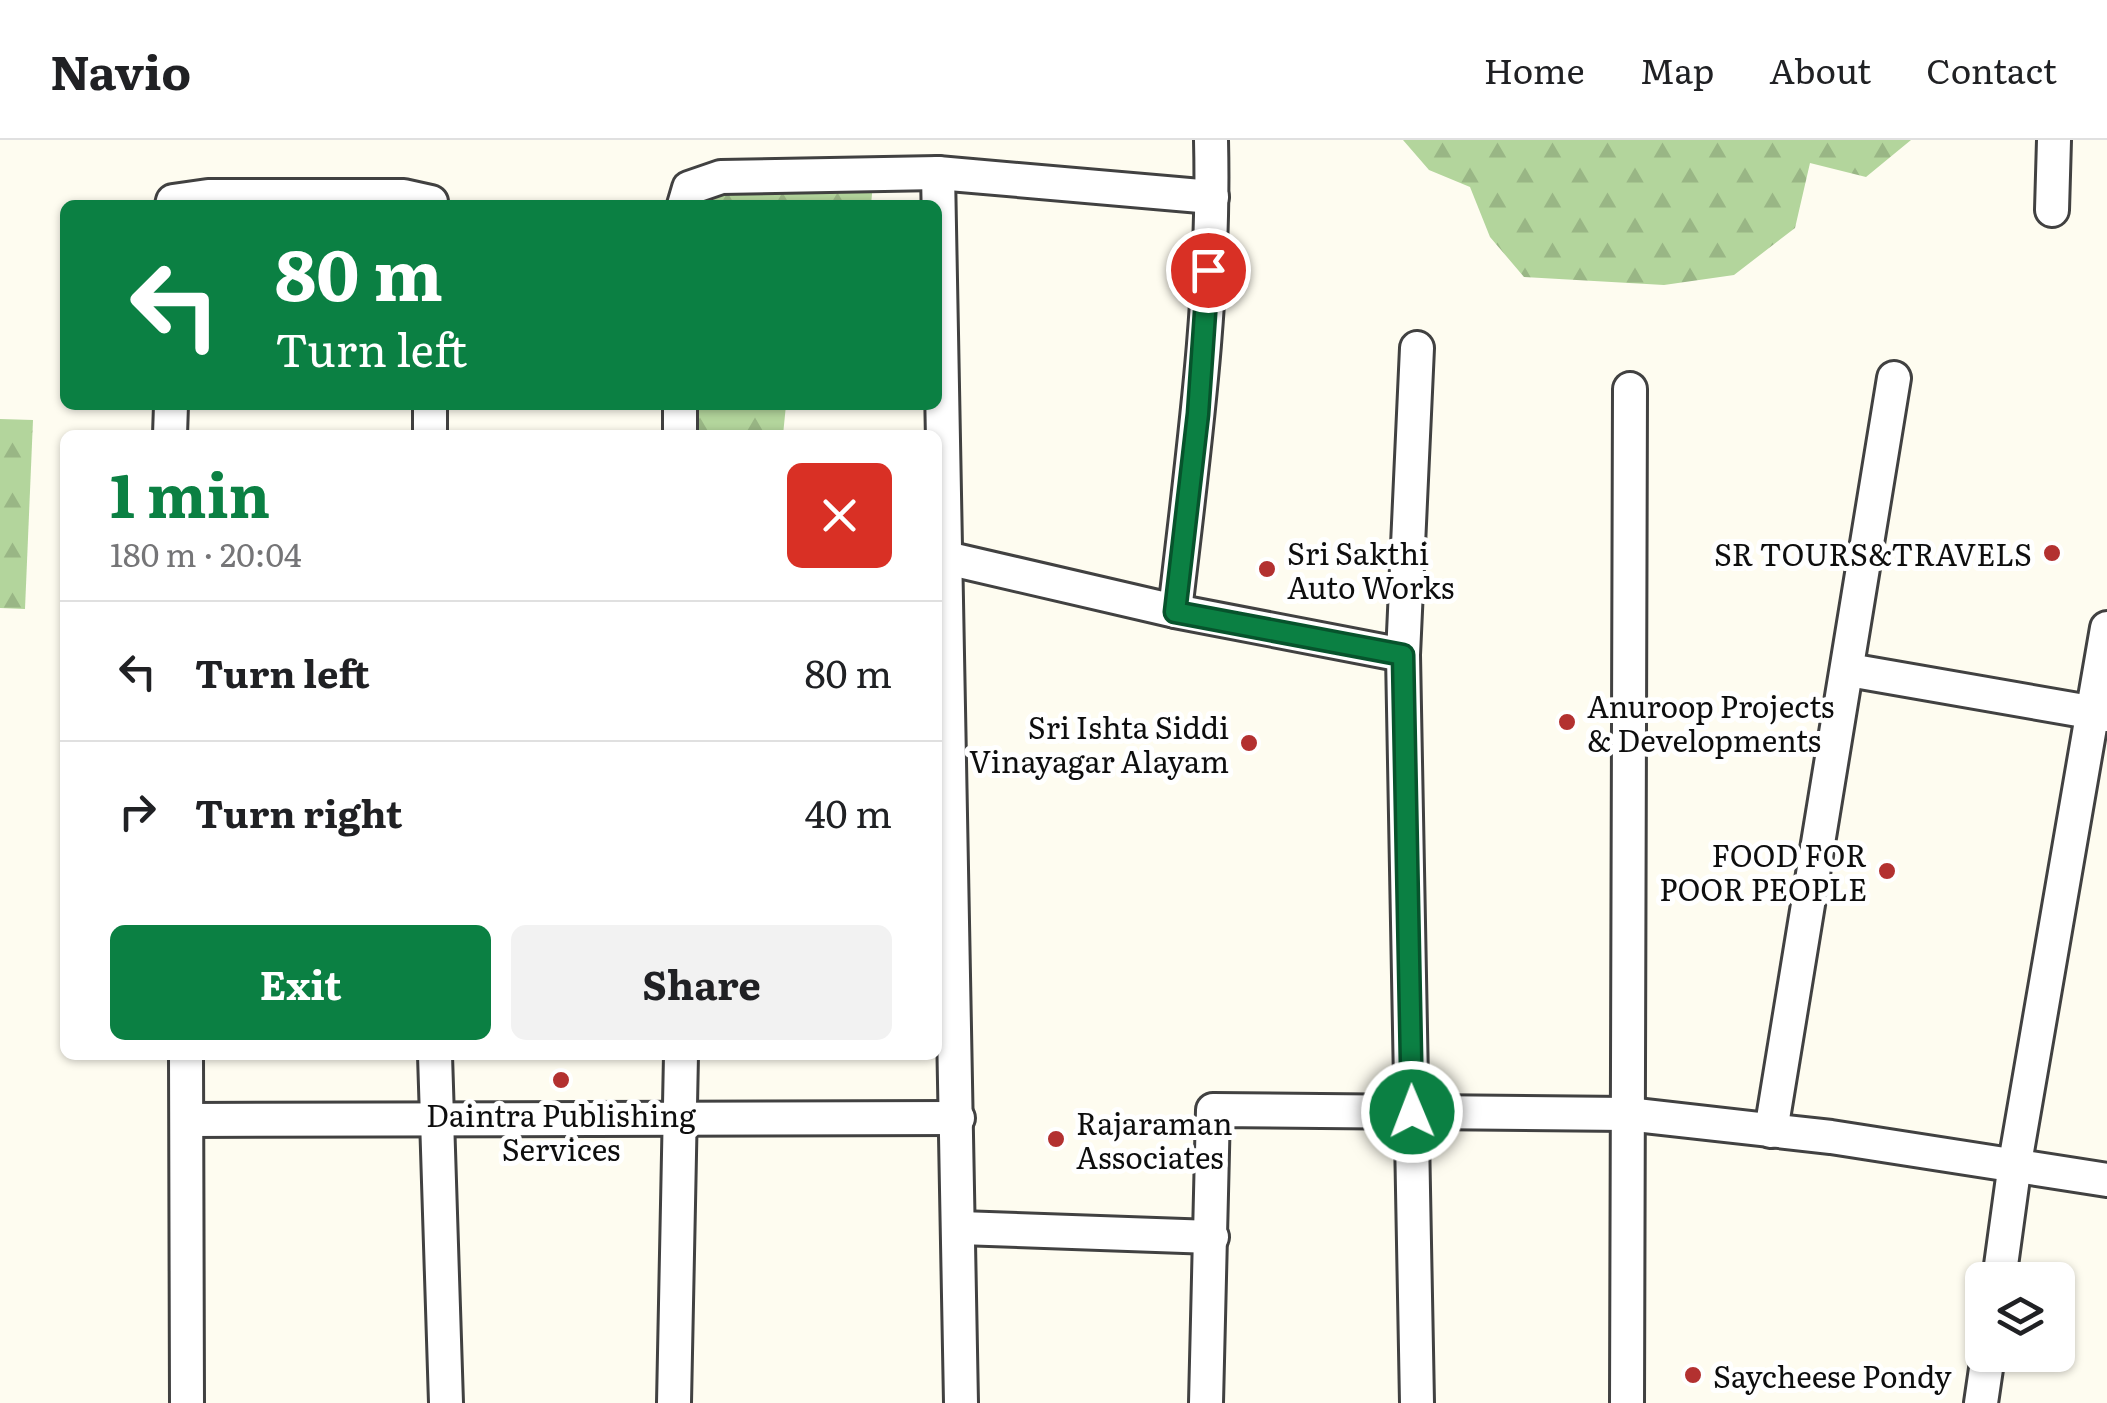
<!DOCTYPE html>
<html lang="en">
<head>
<meta charset="utf-8">
<style>
  body { margin:0; font-family:Literata,serif; background:#f2f2f2; color:#202124; height:100vh; display:flex; flex-direction:column; font-size:38px; white-space:nowrap }
  * { box-sizing:border-box; margin:0 }
  p { font-size:32px; color:#757577 }
  .icon { flex:none; width:55px; height:55px; fill:none; stroke:currentColor; stroke-width:2; stroke-linecap:round; stroke-linejoin:round }
  .map { position:relative; flex:1; overflow:hidden }
  .drawer { position:absolute; left:60px; top:290px; width:882px; height:630px; display:flex; flex-direction:column; background:#fff; border-radius:15px; box-shadow:0 2px 8px #0004 }
  .drawer>* { flex:none }
  .top-card { position:absolute; left:60px; top:60px; width:882px; height:210px; border-radius:15px; box-shadow:0 2px 8px #0004; background:#0b8043; color:#fff; overflow:hidden }
  .buttons { position:absolute; left:1965px; top:1122px; display:grid; gap:20px }
  .buttons a { display:grid; place-items:center; width:110px; height:110px; border-radius:15px; background:#fff; box-shadow:0 2px 8px #0004; font-size:50px }
  .pin { position:absolute; display:grid; place-items:center; width:85px; height:85px; color:#fff; margin:-42px; border:5px solid #fff; border-radius:50%; box-shadow:0 2px 10px #0007 }
  .me { position:absolute; width:110px; margin:-55px; rotate:359deg; stroke-linejoin:round; filter:drop-shadow(0 0 8px #0008) }
  .turn { display:flex; align-items:center; gap:35px; height:210px; padding:0 50px; font-size:45px }
  .turn .icon { width:130px; height:130px; stroke-width:2.5 }
  .turn b { display:block; font-size:70px; line-height:85px }
  .round { display:grid; place-items:center; flex:none; width:105px; height:105px; border-radius:15px; background:#f2f2f2 }
  .head { display:flex; align-items:center; justify-content:space-between; height:170px; padding:0 50px }
  h1 { font-size:60px; font-weight:700; line-height:75px; color:#0b8043 }
  .button { display:flex; gap:20px; margin-top:auto; padding:20px 50px }
  .button a { flex:1; height:115px; border-radius:15px; background:#0b8043; color:#fff; font-size:40px; font-weight:700; line-height:115px; text-align:center }
  .button a+a { background:#f2f2f2; color:#202124 }
  ul { padding:0; list-style:none }
  li { display:flex; align-items:center; gap:30px; height:140px; padding:0 50px; border-top:2px solid #e0e0e0 }
  li div { flex:1 }
  li b { display:block; font-size:38px }
  li em { font-style:normal }
  header { display:flex; align-items:center; gap:60px; box-sizing:border-box; height:140px; padding:0 50px; background:#fff; border-bottom:2px solid #e0e0e0 }
  header strong { font-size:48px }
  nav { display:flex; gap:55px; margin-inline-start:auto; font-size:35px }
  .map>svg:first-child { display:block }
</style>
</head>
<body>
<header>
<strong>Navio</strong>
<nav><a>Home</a><a>Map</a><a>About</a><a>Contact</a></nav>
</header>
<div class="map">
<svg width="2107" height="1263" viewBox="0 0 2107 1263">
  <defs>
    <pattern id="forest-firs" width="22" height="20" patternUnits="userSpaceOnUse" patternTransform="scale(2.5)"><rect width="22" height="20" fill="#b3d59c"/><path d="M5 1l3.5 6h-7zM16 11l3.5 6h-7z" fill="#99b685"/></pattern>
  </defs>
  <rect width="100%" height="100%" fill="#fefcf0"/>
  <!-- forest -->
  <g fill="url(#forest-firs)">
    <path d="M 1403,0 L 1911,0 L 1866,37 L 1810,23 L 1795,88 L 1734,135 L 1664,145 L 1524,137 L 1490,97 L 1470,47 L 1429,30 Z"/>
    <path d="M 873,43 L 871,65 L 692,65 L 698,55 Z"/>
    <path d="M 689,265 L 786,265 L 783,295 L 689,295 Z"/>
    <path d="M 0,279 L 33,280 L 25,469 L 0,468 Z"/>
  </g>
  <g fill="none" stroke-linecap="round" stroke-linejoin="round">
    <!-- minor casing -->
    <g stroke="#414141" stroke-width="38">
      <g id="minor">
        <path d="M 938,33 C 942,443 957,853 961,1263"/>
        <path d="M 172,65 L 173,61 L 208,56 L 404,56 L 431,62 L 431,65"/>
        <path d="M 684,65 L 689,48 L 721,37 L 938,33 L 1212,57"/>
        <path d="M 2052,70 L 2054,0"/>
        <path d="M 1417,208 L 1403,515 L 1417,1263"/>
        <path d="M 170,295 L 171,265"/>
        <path d="M 430,295 L 430,265"/>
        <path d="M 680,295 L 680,265"/>
        <path d="M 938,416 L 1175,471 L 1403,515"/>
        <path d="M 1175,471 C 1193,315 1215,157 1211,0"/>
        <path d="M 1849,530 L 2107,575"/>
        <path d="M 186,915 L 187,1263"/>
        <path d="M 435,915 L 446,1263"/>
        <path d="M 188,980 L 958,978"/>
        <path d="M 1771,991 L 1894,238"/>
        <path d="M 960,1088 L 1212,1097"/>
        <path d="M 1999,1140 L 2015,1023 L 2107,488"/>
        <path d="M 674,1263 L 681,915"/>
        <path d="M 1206,1263 L 1213,970 L 1627,974 L 1831,997 L 2107,1040"/>
        <path d="M 1627,1263 L 1630,249"/>
        <path d="M 1981,1263 L 1988,1215"/>
      </g>
    </g>
    <!-- minor -->
    <use href="#minor" stroke="#fff" stroke-width="32"/>
  </g>
  <g fill="none" stroke-linecap="round" stroke-linejoin="round">
    <!-- route casing -->
    <g stroke="#07532c" stroke-width="25">
      <path id="route" d="M 1208,130 L 1198,274 L 1175,472 L 1403,515 L 1412,972"/>
    </g>
    <!-- route -->
    <use href="#route" stroke="#0b8043" stroke-width="18"/>
  </g>
  <!-- markers -->
  <g fill="#b33130" stroke="#fff" stroke-width="4">
    <circle cx="2052" cy="413" r="10"/>
    <circle cx="1267" cy="429" r="10"/>
    <circle cx="1567" cy="582" r="10"/>
    <circle cx="1249" cy="603" r="10"/>
    <circle cx="1887" cy="731" r="10"/>
    <circle cx="561" cy="940" r="10"/>
    <circle cx="1056" cy="999" r="10"/>
    <circle cx="1693" cy="1235" r="10"/>
  </g>
  <g text-anchor="middle" dominant-baseline="central" stroke-width="10" stroke-linejoin="round" paint-order="stroke">
    <!-- poi labels -->
    <g font-size="30" fill="#0e0e0e" stroke="#fff" text-anchor="start">
      <text x="1287" y="412">Sri Sakthi<tspan x="1287" dy="34">Auto Works</tspan></text>
      <text x="2032" y="413" text-anchor="end">SR TOURS&amp;TRAVELS</text>
      <text x="1587" y="565">Anuroop Projects<tspan x="1587" dy="34">&amp; Developments</tspan></text>
      <text x="1229" y="586" text-anchor="end">Sri Ishta Siddi<tspan x="1229" dy="34">Vinayagar Alayam</tspan></text>
      <text x="1867" y="714" text-anchor="end">FOOD FOR<tspan x="1867" dy="34">POOR PEOPLE</tspan></text>
      <text x="561" y="974" text-anchor="middle">Daintra Publishing<tspan x="561" dy="34">Services</tspan></text>
      <text x="1076" y="982">Rajaraman<tspan x="1076" dy="34">Associates</tspan></text>
      <text x="1713" y="1235">Saycheese Pondy</text>
    </g>
  </g>
</svg>
<div class="buttons">
<a><svg class="icon" aria-label="layers" viewBox="0 0 24 24"><path d="M12 4l9 5-9 5-9-5zM3 14l9 5 9-5"/></svg></a>
</div>
<div class="pin" style="left:1208px;top:130px;background:#d93025"><svg class="icon" aria-label="arrive" viewBox="0 0 24 24"><path d="M6 21V4h12l-3 4 3 4H6"/></svg></div>
<svg class="me" style="left:1412px;top:972px" viewBox="-20 -20 40 40"><circle r="17" fill="#0b8043" stroke="#fff" stroke-width="3"/><path d="M0-11L8 9 0 5-8 9z" fill="#fff"/></svg>
<div class="top-card">
<div class="turn"><svg class="icon" aria-label="left" viewBox="0 0 24 24"><path d="M17 20v-9H6M10 6l-5 5 5 5"/></svg><div><b>80 m</b>Turn left</div></div>
</div>
<section class="drawer">
<div class="head"><div><h1>1 min</h1><p>180 m · 20:04</p></div><a class="round" style="background:#d93025;color:#fff"><svg class="icon" aria-label="close" viewBox="0 0 24 24"><path d="M6 6l12 12M18 6L6 18"/></svg></a></div>
<ul>
<li><svg class="icon" aria-label="left" viewBox="0 0 24 24"><path d="M17 20v-9H6M10 6l-5 5 5 5"/></svg><div><b>Turn left</b></div><em>80 m</em></li>
<li><svg class="icon" aria-label="right" viewBox="0 0 24 24"><path d="M7 20v-9h11M14 6l5 5-5 5"/></svg><div><b>Turn right</b></div><em>40 m</em></li>
</ul>
<div class="button"><a>Exit</a><a>Share</a></div>
</section>
</div>
</body>
</html>
